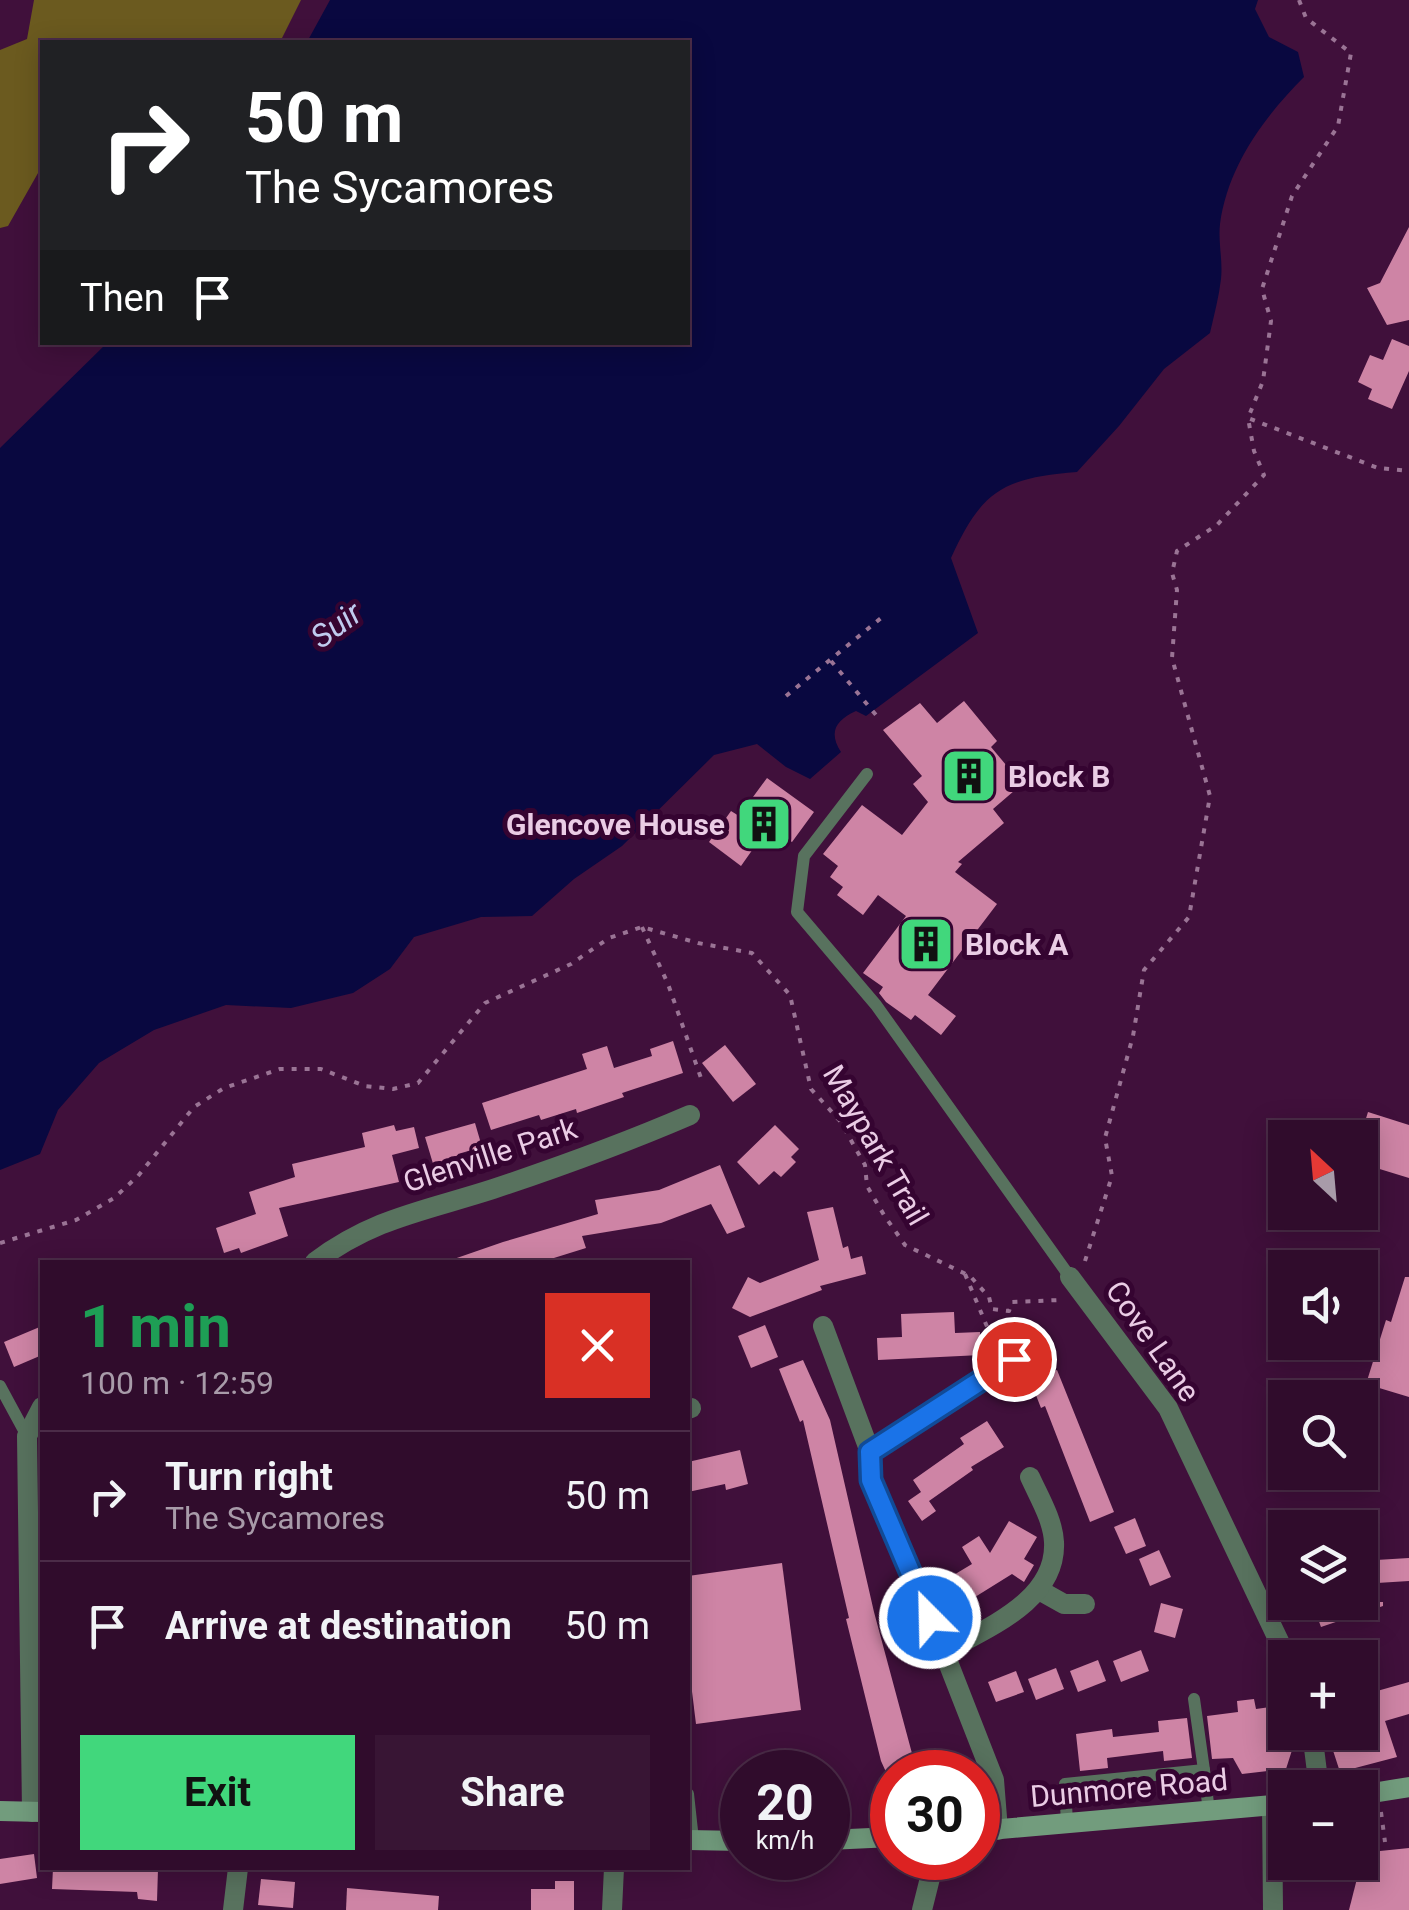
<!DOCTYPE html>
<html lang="en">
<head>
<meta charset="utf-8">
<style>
  body { margin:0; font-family:Roboto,sans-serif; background:#381534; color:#f1f3f6; height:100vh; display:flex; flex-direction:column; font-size:38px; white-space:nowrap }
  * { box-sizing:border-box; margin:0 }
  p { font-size:32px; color:#a89ba9 }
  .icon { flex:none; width:55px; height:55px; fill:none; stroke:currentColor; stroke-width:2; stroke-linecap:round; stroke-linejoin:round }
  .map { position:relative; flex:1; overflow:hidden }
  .side { position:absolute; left:40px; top:1260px; width:650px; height:610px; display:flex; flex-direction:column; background:#300c2c; border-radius:0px; box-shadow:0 5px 25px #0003,0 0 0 2px #4b2c48 }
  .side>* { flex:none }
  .hud { position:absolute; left:40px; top:40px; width:650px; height:305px; border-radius:0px; box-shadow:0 5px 25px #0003,0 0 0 2px #4b2c48; background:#202124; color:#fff; overflow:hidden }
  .needle { width:65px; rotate:334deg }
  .fabs { position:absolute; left:1268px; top:1120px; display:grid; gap:20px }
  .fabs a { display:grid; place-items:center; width:110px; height:110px; border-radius:0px; background:#300c2c; box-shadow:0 5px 25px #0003,0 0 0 2px #4b2c48; font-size:50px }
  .speed { position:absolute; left:720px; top:1750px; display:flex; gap:20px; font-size:50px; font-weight:700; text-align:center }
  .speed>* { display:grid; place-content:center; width:130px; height:130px; border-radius:50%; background:#300c2c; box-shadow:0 5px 25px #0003,0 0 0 2px #4b2c48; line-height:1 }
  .speed small { font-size:25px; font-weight:400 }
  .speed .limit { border:15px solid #d22; background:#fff; color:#111 }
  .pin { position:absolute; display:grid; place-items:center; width:85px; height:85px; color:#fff; margin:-42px; border:5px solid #fff; border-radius:50%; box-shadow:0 2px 10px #0007 }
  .me { position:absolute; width:110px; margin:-55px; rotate:337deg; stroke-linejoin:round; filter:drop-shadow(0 0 8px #0008) }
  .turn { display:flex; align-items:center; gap:35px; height:210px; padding:0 40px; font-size:45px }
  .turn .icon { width:130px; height:130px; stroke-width:2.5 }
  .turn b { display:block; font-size:70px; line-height:85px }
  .then { display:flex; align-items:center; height:95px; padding:0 40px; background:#0003; gap:20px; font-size:38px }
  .round { display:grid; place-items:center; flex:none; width:105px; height:105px; border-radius:0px; background:#381534 }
  .headline { display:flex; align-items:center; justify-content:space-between; height:170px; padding:0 40px }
  h1 { font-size:60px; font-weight:700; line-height:75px; color:#1e9e55 }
  .cta { display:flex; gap:20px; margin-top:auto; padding:20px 40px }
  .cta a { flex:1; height:115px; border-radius:0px; background:#41d77c; color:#111; font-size:40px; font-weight:700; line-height:115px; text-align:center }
  .cta a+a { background:#381534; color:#f1f3f6 }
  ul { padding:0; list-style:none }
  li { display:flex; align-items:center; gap:30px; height:130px; padding:0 40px; border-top:2px solid #4b2c48 }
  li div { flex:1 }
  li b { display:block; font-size:38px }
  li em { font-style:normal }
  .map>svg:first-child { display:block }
</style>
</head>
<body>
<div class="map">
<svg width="1409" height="1910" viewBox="0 0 1409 1910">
  <rect width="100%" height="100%" fill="#40103b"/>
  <!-- forest -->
  <path fill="#6b5a1f" d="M 34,0 L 301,0 L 280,42 L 42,42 L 42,166 L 8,226 L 0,228 L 0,50 L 27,39 Z"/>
  <!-- water -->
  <path fill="#090840" d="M 330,0 L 1258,0 L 1255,9 L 1269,37 L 1298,52 L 1304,77 C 1264,117 1228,166 1220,224 C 1218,242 1223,261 1221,279 C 1219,297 1214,315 1210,333 L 1164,369 L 1119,426 L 1077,472 C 1003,478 982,490 951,558 L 978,633 L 866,716 L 856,711 C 836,720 828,732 841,752 L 810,779 L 786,767 L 757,744 L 714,755 L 622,846 L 574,879 L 532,916 L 481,917 L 414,937 L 390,969 L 353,993 L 291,1008 L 226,1005 L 154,1030 L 99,1063 L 58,1110 L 40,1154 L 0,1170 L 0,448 L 107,343 L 688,342 L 688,42 L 307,42 Z"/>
  <!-- building -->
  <g fill="#ce84a5">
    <path d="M 1409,227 L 1409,320 L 1387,325 L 1367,288 L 1380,283 Z"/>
    <path d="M 1392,339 L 1409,346 L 1409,371 L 1392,409 L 1368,399 L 1372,389 L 1358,382 L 1370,355 L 1383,360 Z"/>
    <path d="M 964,701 L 997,741 L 991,747 L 1022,784 L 993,809 L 1004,823 L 958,862 L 962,864 L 955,872 L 997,904 L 928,995 L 956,1016 L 941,1035 L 915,1015 L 911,1020 L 886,1002 L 879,993 L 883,987 L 863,973 L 906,916 L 878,895 L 863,915 L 837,895 L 843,887 L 830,877 L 838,866 L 823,854 L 862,805 L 902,835 L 928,802 L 913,784 L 922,776 L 883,730 L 920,703 L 937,723 Z"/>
    <path d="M 767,778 L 814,812 L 792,842 L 777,832 L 768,845 L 760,839 L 741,866 L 709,842 L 731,811 L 739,816 Z"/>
    <path d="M 673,1041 L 683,1073 L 622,1093 L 624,1097 L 577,1113 L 576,1109 L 541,1120 L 539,1115 L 491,1130 L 482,1103 L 587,1069 L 582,1054 L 607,1046 L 614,1068 L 652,1056 L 650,1049 Z"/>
    <path d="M 725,1045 L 756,1084 L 733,1102 L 702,1063 Z"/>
    <path d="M 1368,1112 L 1409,1125 L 1409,1178 L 1360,1163 L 1360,1138 Z"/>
    <path d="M 475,1123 L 482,1147 L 458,1154 L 460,1160 L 434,1167 L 425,1137 Z"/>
    <path d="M 394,1125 L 396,1131 L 414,1127 L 419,1148 L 392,1155 L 399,1182 L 279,1208 L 288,1236 L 241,1253 L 239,1248 L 224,1253 L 216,1228 L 256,1214 L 249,1192 L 295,1177 L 292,1164 L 365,1147 L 362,1133 Z"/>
    <path d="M 775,1125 L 799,1149 L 791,1157 L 796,1162 L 781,1177 L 774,1171 L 759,1185 L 737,1162 Z"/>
    <path d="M 720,1165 L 745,1227 L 727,1234 L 711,1204 L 661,1223 L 582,1236 L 586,1248 L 541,1262 L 451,1262 L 451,1260 L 503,1242 L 598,1214 L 595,1200 L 659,1190 Z"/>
    <path d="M 833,1207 L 843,1248 L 848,1246 L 851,1259 L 862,1256 L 866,1274 L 820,1286 L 822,1290 L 750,1317 L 732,1308 L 748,1277 L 760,1283 L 819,1260 L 807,1212 Z"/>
    <path d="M 1405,1277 L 1409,1277 L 1409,1397 L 1366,1384 L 1386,1320 L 1391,1322 Z"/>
    <path d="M 954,1312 L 955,1333 L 980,1332 L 981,1355 L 878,1360 L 877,1338 L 902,1337 L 901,1314 Z"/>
    <path d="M 765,1325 L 778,1357 L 751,1368 L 738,1336 Z"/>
    <path d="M 42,1326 L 42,1355 L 14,1367 L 4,1342 Z"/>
    <path d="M 803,1360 L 830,1420 L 874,1612 L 917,1772 L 886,1772 L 881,1761 L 846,1619 L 849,1618 L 803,1420 L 800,1422 L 779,1369 Z"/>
    <path d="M 1057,1370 L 1114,1512 L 1090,1522 L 1045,1406 L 1041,1408 L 1030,1380 Z"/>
    <path d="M 987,1421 L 1004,1447 L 971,1467 L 973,1470 L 929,1501 L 936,1511 L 922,1521 L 908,1501 L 921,1492 L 913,1480 L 964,1444 L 960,1438 Z"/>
    <path d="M 740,1450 L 748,1484 L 726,1490 L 725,1484 L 688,1492 L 688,1462 Z"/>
    <path d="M 1135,1518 L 1146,1546 L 1126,1554 L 1114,1527 Z"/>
    <path d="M 1009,1521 L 1037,1537 L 1024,1559 L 1034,1565 L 1024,1582 L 1012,1574 L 967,1602 L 952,1576 L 972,1564 L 962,1547 L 979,1536 L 990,1553 Z"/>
    <path d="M 1159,1550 L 1171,1577 L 1150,1586 L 1139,1559 Z"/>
    <path d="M 1409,1558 L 1409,1581 L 1377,1583 L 1376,1560 Z"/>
    <path d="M 782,1563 L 801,1710 L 696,1724 L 688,1659 L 688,1576 Z"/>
    <path d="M 1312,1602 L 1383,1602 L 1383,1606 L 1321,1627 Z"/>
    <path d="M 1161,1603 L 1183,1609 L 1175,1638 L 1154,1632 Z"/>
    <path d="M 1366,1648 L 1377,1691 L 1409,1682 L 1409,1714 L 1385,1721 L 1397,1757 L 1340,1772 L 1327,1732 L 1360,1732 L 1360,1649 Z"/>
    <path d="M 1141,1650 L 1149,1671 L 1121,1682 L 1113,1661 Z"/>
    <path d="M 1098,1660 L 1106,1681 L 1078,1692 L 1070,1671 Z"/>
    <path d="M 1056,1668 L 1064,1689 L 1036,1700 L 1028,1679 Z"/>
    <path d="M 1016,1671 L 1024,1692 L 996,1702 L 988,1682 Z"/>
    <path d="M 1254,1699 L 1256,1709 L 1285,1705 L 1285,1732 L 1291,1732 L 1293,1747 L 1286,1769 L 1242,1774 L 1233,1758 L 1212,1759 L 1207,1716 L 1238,1712 L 1237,1701 Z"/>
    <path d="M 1187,1718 L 1192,1758 L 1164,1761 L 1163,1751 L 1107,1758 L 1108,1768 L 1080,1771 L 1076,1734 L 1112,1729 L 1113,1737 L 1159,1732 L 1158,1721 Z"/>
    <path d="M 1409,1848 L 1409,1910 L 1349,1910 L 1362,1859 L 1380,1851 Z"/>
    <path d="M 34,1854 L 37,1878 L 0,1884 L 0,1859 Z"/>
    <path d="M 53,1868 L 158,1869 L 157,1901 L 138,1899 L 137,1892 L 52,1889 Z"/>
    <path d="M 261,1879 L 295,1882 L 293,1908 L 258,1905 Z"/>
    <path d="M 555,1881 L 574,1881 L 574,1910 L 531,1910 L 531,1889 L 555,1889 Z"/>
    <path d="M 347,1888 L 439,1896 L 438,1910 L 346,1910 Z"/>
  </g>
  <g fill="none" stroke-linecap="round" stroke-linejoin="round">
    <!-- path -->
    <g stroke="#9a7495" stroke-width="4" stroke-dasharray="5 8" stroke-linecap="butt">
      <path d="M 1299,0 L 1306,18 L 1351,53 L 1338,126 L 1292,196 L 1262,289 L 1271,321 L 1263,381 L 1248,418 L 1378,468 L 1409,471"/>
      <path d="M 831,661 L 876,715"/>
      <path d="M 786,696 L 886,614"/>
      <path d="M 642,927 L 668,984 L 701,1078"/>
      <path d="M 0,1243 L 76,1220 L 114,1198 L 138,1176 L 194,1107 L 224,1088 L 280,1069 L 321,1069 L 365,1086 L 393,1089 L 418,1083 L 485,1003 L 571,964 L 609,938 L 642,927 L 698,943 L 752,953 L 790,995 L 811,1089 L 840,1121 L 865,1165 L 867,1186 L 884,1215 L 905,1245 L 970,1276 L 989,1297 L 992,1309 L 1009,1311 L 1012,1302 L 1060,1300"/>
      <path d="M 1085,1261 L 1112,1176 L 1105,1138 L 1133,1036 L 1144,970 L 1189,917 L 1210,796 L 1172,658 L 1177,590 L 1172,573 L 1177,551 L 1217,525 L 1264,475 L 1254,451 L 1248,418"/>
      <path d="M 965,1274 L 988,1329 L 989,1349"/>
      <path d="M 1381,1812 L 1385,1842"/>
    </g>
    <!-- service -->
    <g stroke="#58725e" stroke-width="12">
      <path d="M 867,774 L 804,856 L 797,912 L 876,1005 L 1070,1277"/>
      <path d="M 0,1386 L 27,1436"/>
      <path d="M 1194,1699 L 1204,1770"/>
      <path d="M 688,1794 L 693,1840"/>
      <path d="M 1067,1824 L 1065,1784 L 1204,1770 L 1209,1812"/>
    </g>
    <!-- minor -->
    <g stroke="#58725e" stroke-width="20">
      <path d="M 315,1262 C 373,1218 425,1211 493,1189 C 559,1167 625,1143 690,1115"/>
      <path d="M 1070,1277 L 1168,1408 L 1287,1658"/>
      <path d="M 823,1326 L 870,1452 L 871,1480 L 944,1652 L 994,1780 L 998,1830"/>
      <path d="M 688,1409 L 691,1408"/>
      <path d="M 870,1452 L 1013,1359"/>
      <path d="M 1039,1590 L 1064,1604 L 1085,1604"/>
      <path d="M 944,1652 C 986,1628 1057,1601 1054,1542 C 1053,1520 1039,1497 1030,1477"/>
      <path d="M 1312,1732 L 1319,1788"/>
      <path d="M 1272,1805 L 1273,1910"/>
      <path d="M 32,1812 L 27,1436 L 42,1407"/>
      <path d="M 233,1910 L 238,1868"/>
      <path d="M 612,1910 L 614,1868"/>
      <path d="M 922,1910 L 932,1870 L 930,1858"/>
    </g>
    <!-- secondary -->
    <g stroke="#729c7d" stroke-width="20">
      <path d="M 1360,1795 L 1409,1787"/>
      <path d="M 0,1811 L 42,1812"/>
      <path d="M 978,1831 L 1285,1804"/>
      <path d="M 688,1840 L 742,1841"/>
      <path d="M 828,1840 L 892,1837"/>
    </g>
  </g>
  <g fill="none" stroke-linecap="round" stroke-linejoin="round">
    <!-- route casing -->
    <g stroke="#114b97" stroke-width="25">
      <path id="route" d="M 930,1618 L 871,1480 L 870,1452 L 1014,1359"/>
    </g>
    <!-- route -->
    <use href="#route" stroke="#1a73e8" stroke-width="18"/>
  </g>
  <!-- icons -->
  <defs>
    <g id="building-square" transform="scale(2.875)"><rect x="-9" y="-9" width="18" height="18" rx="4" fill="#41d77c" stroke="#350431"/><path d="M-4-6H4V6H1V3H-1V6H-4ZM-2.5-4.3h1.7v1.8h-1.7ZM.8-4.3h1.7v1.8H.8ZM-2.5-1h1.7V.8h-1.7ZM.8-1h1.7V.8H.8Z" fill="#111"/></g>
  </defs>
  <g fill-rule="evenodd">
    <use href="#building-square" x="969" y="776"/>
    <use href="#building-square" x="764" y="824"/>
    <use href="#building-square" x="926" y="944"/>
  </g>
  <g text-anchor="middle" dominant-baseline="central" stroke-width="10" stroke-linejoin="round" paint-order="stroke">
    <!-- poi labels -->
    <g font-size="30" font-weight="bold" fill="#eacce5" stroke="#350431" text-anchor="start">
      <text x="1008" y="776">Block B</text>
      <text x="725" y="824" text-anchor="end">Glencove House</text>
      <text x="965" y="944">Block A</text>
    </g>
    <!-- street labels -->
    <g font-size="30" fill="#eacce5" stroke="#350431">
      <text transform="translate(876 1145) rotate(60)">Maypark Trail</text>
      <text transform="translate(490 1155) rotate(-18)">Glenville Park</text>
      <text transform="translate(1153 1341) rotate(55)">Cove Lane</text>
      <text transform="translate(1129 1788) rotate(-5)">Dunmore Road</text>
    </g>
    <!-- water labels -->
    <g font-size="32" font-style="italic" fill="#c0cbef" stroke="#350431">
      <text transform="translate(336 625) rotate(-36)">Suir</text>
    </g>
  </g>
</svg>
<div class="fabs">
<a><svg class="needle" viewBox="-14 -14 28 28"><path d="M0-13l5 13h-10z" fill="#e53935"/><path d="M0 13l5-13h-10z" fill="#a89ba9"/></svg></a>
<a><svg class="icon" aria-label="sound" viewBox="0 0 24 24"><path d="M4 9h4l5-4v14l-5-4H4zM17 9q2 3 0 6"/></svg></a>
<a><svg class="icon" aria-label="search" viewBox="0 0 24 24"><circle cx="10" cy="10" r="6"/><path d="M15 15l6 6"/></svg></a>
<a><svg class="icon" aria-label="layers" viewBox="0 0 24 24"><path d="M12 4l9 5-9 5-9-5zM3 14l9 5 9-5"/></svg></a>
<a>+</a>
<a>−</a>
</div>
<div class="speed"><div>20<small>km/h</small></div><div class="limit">30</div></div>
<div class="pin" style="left:1014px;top:1359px;background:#d93025"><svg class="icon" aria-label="arrive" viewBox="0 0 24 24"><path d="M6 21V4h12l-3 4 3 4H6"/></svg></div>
<svg class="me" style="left:930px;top:1618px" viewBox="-20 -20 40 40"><circle r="17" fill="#1a73e8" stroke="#fff" stroke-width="3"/><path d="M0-11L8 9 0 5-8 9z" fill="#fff"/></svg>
<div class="hud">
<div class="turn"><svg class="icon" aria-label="right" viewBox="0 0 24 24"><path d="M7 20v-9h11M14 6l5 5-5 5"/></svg><div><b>50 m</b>The Sycamores</div></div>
<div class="then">Then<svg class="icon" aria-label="arrive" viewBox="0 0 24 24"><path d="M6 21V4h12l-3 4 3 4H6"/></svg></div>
</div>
<section class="side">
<div class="headline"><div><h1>1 min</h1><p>100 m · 12:59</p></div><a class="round" style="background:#d93025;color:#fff"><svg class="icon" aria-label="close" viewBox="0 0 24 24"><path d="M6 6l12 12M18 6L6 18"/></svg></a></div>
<ul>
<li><svg class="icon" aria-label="right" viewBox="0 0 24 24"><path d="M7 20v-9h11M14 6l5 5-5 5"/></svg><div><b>Turn right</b><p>The Sycamores</p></div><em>50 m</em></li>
<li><svg class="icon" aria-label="arrive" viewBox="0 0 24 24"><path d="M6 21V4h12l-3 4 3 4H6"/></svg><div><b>Arrive at destination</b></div><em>50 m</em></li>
</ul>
<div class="cta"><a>Exit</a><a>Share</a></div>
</section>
</div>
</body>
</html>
